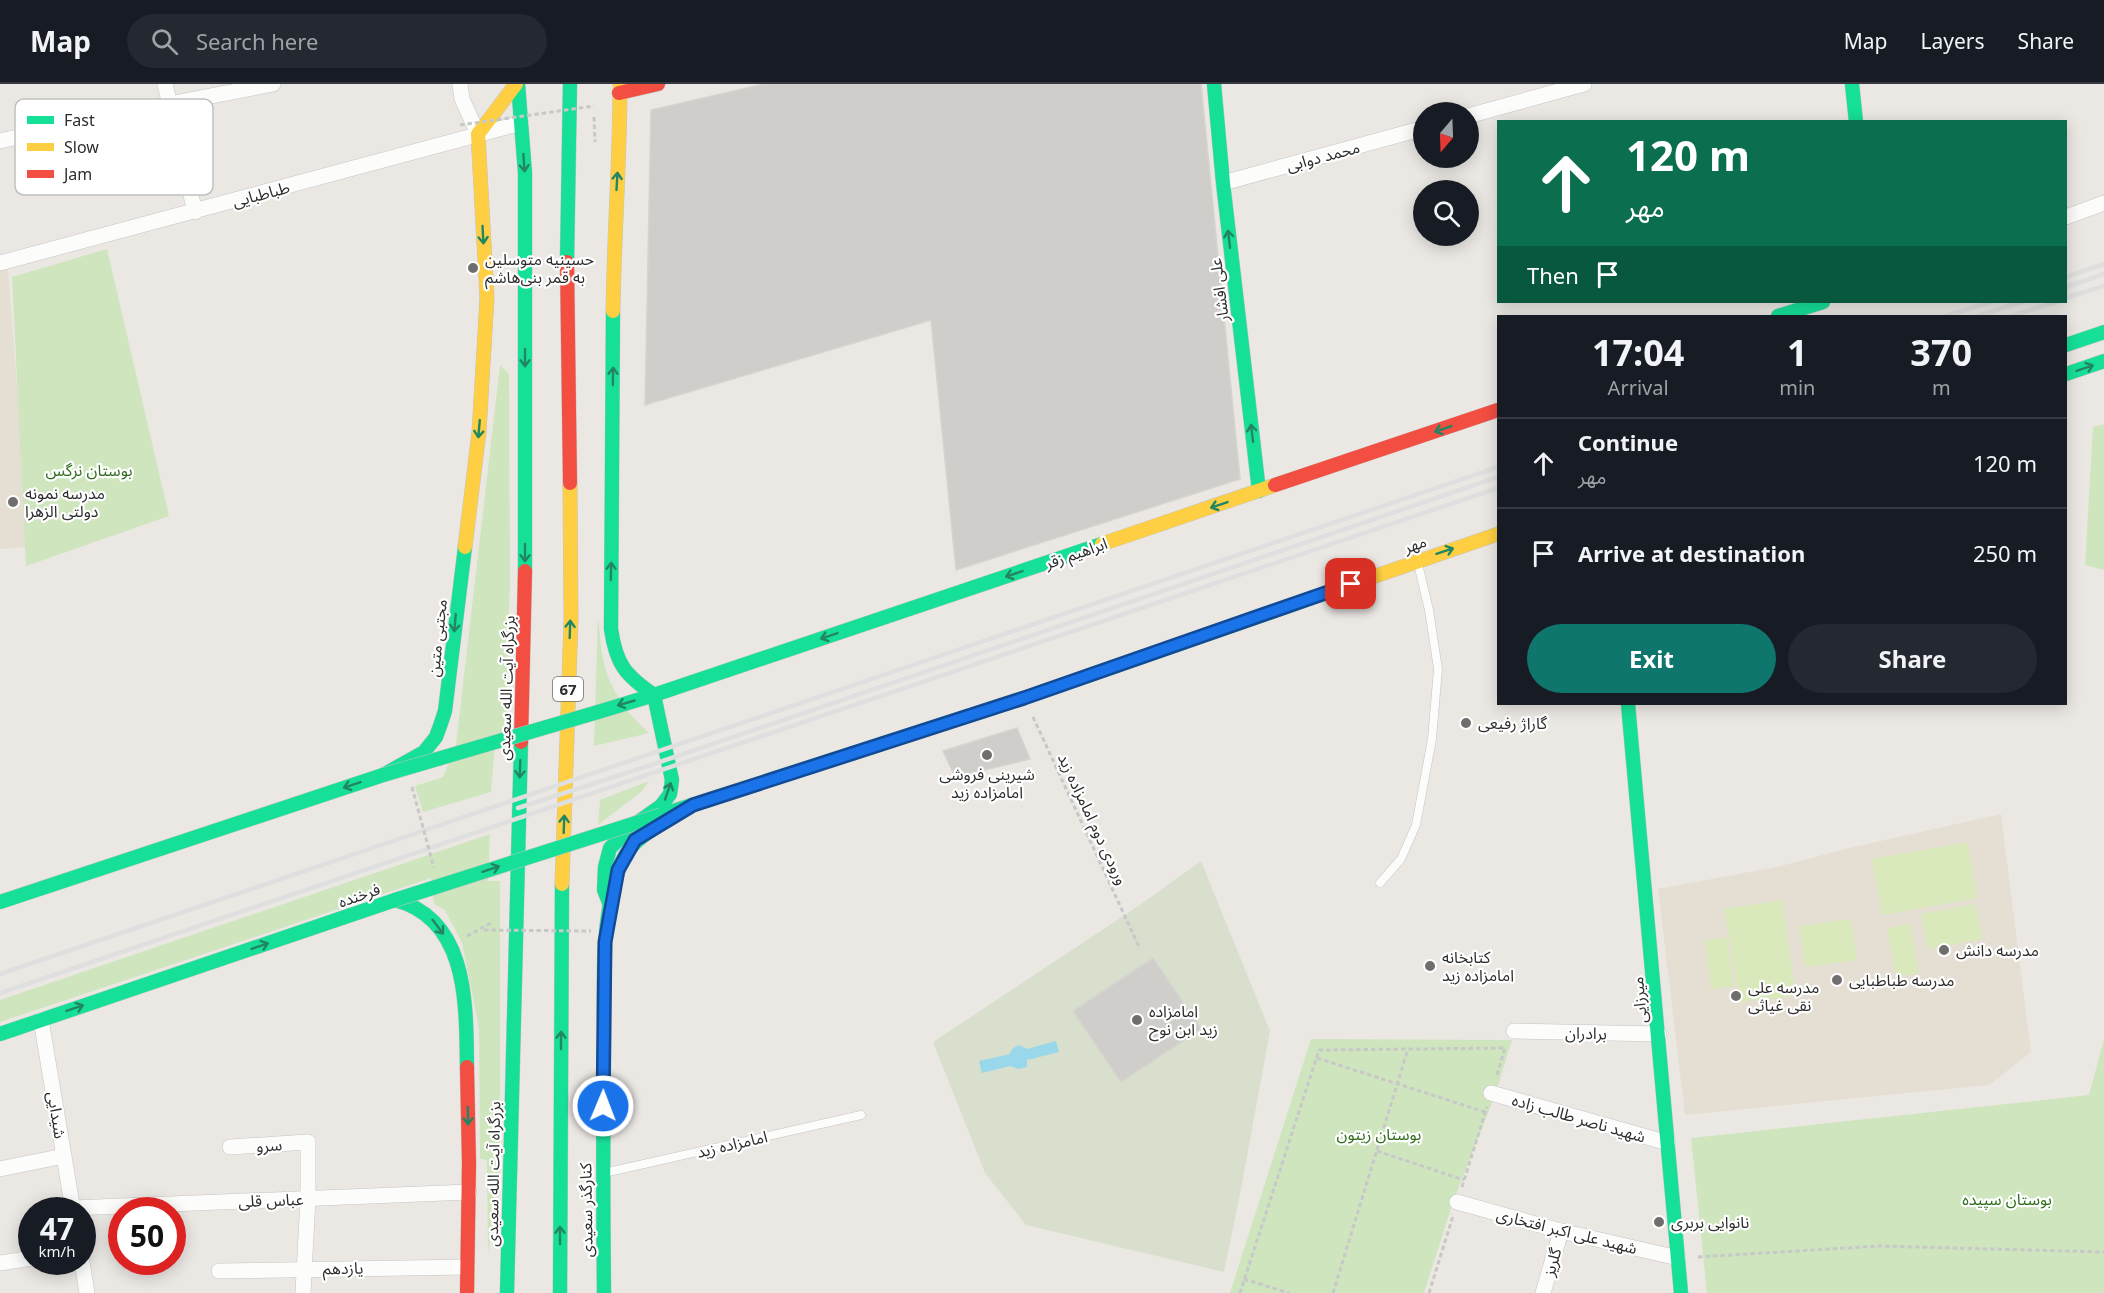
<!DOCTYPE html>
<html lang="en">
<head>
<meta charset="utf-8">
<style>
  body { margin:0; font-family:"Noto Sans","Noto Sans Arabic",sans-serif; background:#242831; color:#f1f3f6; height:100vh; display:flex; flex-direction:column; font-size:22px; white-space:nowrap }
  * { box-sizing:border-box; margin:0 }
  p { font-size:20px; color:#9ea1a6 }
  .icon { flex:none; width:33px; height:33px; fill:none; stroke:currentColor; stroke-width:2; stroke-linecap:round; stroke-linejoin:round }
  .map { position:relative; flex:1; overflow:hidden }
  .sheet { position:absolute; left:1497px; top:231px; width:570px; height:390px; display:flex; flex-direction:column; background:#171b24; border-radius:0px; box-shadow:0 3px 15px #0003 }
  .sheet>* { flex:none }
  .guide { position:absolute; left:1497px; top:36px; width:570px; height:183px; border-radius:0px; box-shadow:0 3px 15px #0003; background:#0b6e4f; color:#fff; overflow:hidden }
  .needle { width:39px; rotate:199deg }
  .controls { position:absolute; left:1413px; top:18px; display:grid; gap:12px }
  .controls a { display:grid; place-items:center; width:66px; height:66px; border-radius:50%; background:#171b24; box-shadow:0 3px 15px #0003; font-size:30px }
  .speed { position:absolute; left:18px; top:1113px; display:flex; gap:12px; font-size:30px; font-weight:700; text-align:center }
  .speed>* { display:grid; place-content:center; width:78px; height:78px; border-radius:50%; background:#171b24; box-shadow:0 3px 15px #0003; line-height:1 }
  .speed small { font-size:15px; font-weight:400 }
  .speed .limit { border:9px solid #d22; background:#fff; color:#111 }
  .pin { position:absolute; display:grid; place-items:center; width:51px; height:51px; color:#fff; margin:-26px; border-radius:12px; box-shadow:0 3px 9px #0006 }
  .me { position:absolute; width:66px; margin:-33px; rotate:1deg; stroke-linejoin:round; filter:drop-shadow(0 0 4px #0008) }
  .turn { display:flex; align-items:center; gap:21px; height:126px; padding:0 30px; font-size:27px }
  .turn .icon { width:78px; height:78px; stroke-width:2.5 }
  .turn b { display:block; font-size:42px; line-height:51px }
  .then { display:flex; align-items:center; height:57px; padding:0 30px; background:#0003; gap:12px; font-size:22px }
  .eta { display:flex; justify-content:space-evenly; align-items:center; height:102px; text-align:center }
  .eta b { font-size:36px; font-weight:700; line-height:42px }
  .cta { display:flex; gap:12px; margin-top:auto; padding:12px 30px }
  .cta a { flex:1; height:69px; border-radius:36px; background:#0f766e; color:#fff; font-size:24px; font-weight:700; line-height:69px; text-align:center }
  .cta a+a { background:#242831; color:#f1f3f6 }
  ul { padding:0; list-style:none }
  li { display:flex; align-items:center; gap:18px; height:90px; padding:0 30px; border-top:2px solid #363941 }
  li div { flex:1 }
  li b { display:block; font-size:22px }
  li em { font-style:normal }
  header { display:flex; align-items:center; gap:36px; box-sizing:border-box; height:84px; padding:0 30px; background:#171b24; border-bottom:2px solid #363941 }
  header strong { font-size:28px }
  nav { display:flex; gap:33px; margin-inline-start:auto; font-size:21px }
  .search { width:420px; height:54px; background:#242831; display:flex; align-items:center; gap:15px; box-sizing:border-box; padding:0 21px; border-radius:33px; color:#9ea1a6; font-size:22px }
  .map>svg:first-child { display:block }
</style>
</head>
<body>
<header>
<strong>Map</strong>
<div class="search"><svg class="icon" aria-label="search" viewBox="0 0 24 24"><circle cx="10" cy="10" r="6"/><path d="M15 15l6 6"/></svg>Search here</div>
<nav><a>Map</a><a>Layers</a><a>Share</a></nav>
</header>
<div class="map">
<svg width="2104" height="1209" viewBox="0 0 2104 1209">
  <rect width="100%" height="100%" fill="#ebe8e4"/>
  <!-- education -->
  <g fill="#e5dfd3">
    <path d="M 8,183 L 29,463 L 0,465 L 0,185 Z"/>
    <path d="M 2001,730 L 2031,968 L 1989,1001 L 1685,1031 L 1658,805 L 1781,782 L 1849,764 Z"/>
  </g>
  <!-- green -->
  <g fill="#cee5be">
    <path d="M 107,165 L 169,432 L 26,482 L 12,193 Z"/>
    <path d="M 500,281 L 509,290 L 510,498 L 505,659 L 495,659 L 491,708 L 423,728 L 415,702 L 443,693 L 456,661 Z"/>
    <path d="M 2104,340 L 2104,486 L 2085,481 L 2093,343 Z"/>
    <path d="M 598,532 C 600,547 600,564 604,579 C 610,606 628,631 649,649 L 594,662 Z"/>
    <path d="M 649,697 L 642,707 L 598,741 L 600,716 Z"/>
    <path d="M 490,750 L 488,797 L 500,797 L 500,1078 L 498,1107 L 488,1169 L 487,1076 L 480,1075 L 479,944 L 462,859 L 445,826 L 434,820 L 431,794 L 0,938 L 0,916 Z"/>
    <path d="M 1311,955 L 1512,956 L 1495,1011 L 1453,1118 L 1424,1209 L 1230,1209 Z"/>
    <path d="M 2104,955 L 2104,1209 L 1707,1209 L 1691,1054 L 2089,1011 Z"/>
  </g>
  <!-- cemetery -->
  <path fill="#d8dfcc" d="M 1201,777 L 1270,947 L 1241,1105 L 1224,1188 L 1026,1141 L 985,1089 L 933,958 L 1140,821 Z"/>
  <!-- pitch -->
  <g fill="#d9e9bc">
    <path d="M 1967,758 L 1978,814 L 1882,831 L 1872,775 Z"/>
    <path d="M 1782,816 L 1796,912 L 1740,918 L 1724,825 Z"/>
    <path d="M 1975,820 L 1982,855 L 1928,865 L 1921,830 Z"/>
    <path d="M 1851,835 L 1857,876 L 1805,883 L 1799,842 Z"/>
    <path d="M 1910,840 L 1919,889 L 1896,893 L 1887,844 Z"/>
    <path d="M 1727,853 L 1734,902 L 1711,905 L 1705,856 Z"/>
  </g>
  <!-- water -->
  <path fill="#99d7eb" d="M 1056,957 L 1059,968 L 1027,976 L 1027,983 L 1018,985 L 1010,982 L 982,989 L 979,977 L 1010,970 L 1012,965 L 1019,961 L 1027,965 Z"/>
  <!-- building -->
  <g fill="#d0cecb" stroke="#d6d4d0" stroke-width="1.5">
    <path d="M 764,0 L 1201,0 L 1240,395 L 956,486 L 931,236 L 645,321 L 651,26 Z"/>
    <path d="M 1017,644 L 1030,675 L 955,693 L 943,667 Z"/>
    <path d="M 1153,874 L 1201,945 L 1121,998 L 1073,927 Z"/>
  </g>
  <g fill="none" stroke-linecap="round" stroke-linejoin="round">
    <!-- lane casing -->
    <g stroke="#c5c4c4" stroke-width="9">
      <g id="lane">
        <path d="M 1380,799 L 1401,775 L 1416,741 L 1432,655 L 1438,585 L 1429,526 L 1418,480"/>
        <path d="M 604,1089 L 861,1031"/>
      </g>
    </g>
    <!-- street casing -->
    <g stroke="#c5c4c4" stroke-width="16">
      <g id="street">
        <path d="M 165,0 L 195,128"/>
        <path d="M 460,0 L 462,15 L 478,50"/>
        <path d="M 1468,32 L 1584,0"/>
        <path d="M 0,57 L 169,20 L 273,0"/>
        <path d="M 1223,99 L 1424,44"/>
        <path d="M 2066,133 L 2104,119"/>
        <path d="M 0,179 L 521,39"/>
        <path d="M 41,936 L 73,1126"/>
        <path d="M 1514,947 L 1659,950"/>
        <path d="M 1491,1009 L 1668,1059"/>
        <path d="M 230,1063 L 308,1058 L 308,1114 L 303,1209"/>
        <path d="M 0,1085 L 64,1072"/>
        <path d="M 1457,1118 L 1561,1147 L 1678,1174"/>
        <path d="M 73,1124 L 469,1108"/>
        <path d="M 82,1178 L 87,1209"/>
        <path d="M 0,1179 L 32,1174"/>
        <path d="M 219,1187 L 467,1183"/>
        <path d="M 1543,1209 L 1561,1147"/>
      </g>
    </g>
    <!-- fast casing -->
    <g stroke="#c5c4c4" stroke-width="15">
      <g id="fast">
        <path d="M 518,0 L 525,89 L 525,487"/>
        <path d="M 1214,0 L 1223,99 L 1259,407"/>
        <path d="M 1852,0 L 1856,38"/>
        <path d="M 567,178 L 570,0"/>
        <path d="M 1778,232 L 1823,218"/>
        <path d="M 2066,261 L 2104,248"/>
        <path d="M 2066,290 L 2104,277"/>
        <path d="M 1628,620 L 1681,1209"/>
        <path d="M 598,628 L 654,611 L 1102,460"/>
        <path d="M 661,731 L 1024,614 L 1361,497"/>
        <path d="M 0,818 L 383,691 L 424,668 L 436,653 L 440,642 L 445,627 L 465,463"/>
        <path d="M 610,821 L 604,806 L 605,783 L 610,764 L 634,741 L 661,722 L 670,710 L 672,696 L 654,611 C 625,591 616,580 611,545 L 613,227"/>
        <path d="M 0,950 L 395,816 C 469,835 466,922 467,983"/>
        <path d="M 507,1209 L 521,658"/>
        <path d="M 560,1209 L 562,800"/>
        <path d="M 604,1209 C 603,1124 603,1038 604,953 C 604,900 601,845 616,794 C 623,770 630,761 650,747"/>
      </g>
    </g>
    <!-- slow casing -->
    <g stroke="#c5c4c4" stroke-width="15">
      <g id="slow">
        <path d="M 613,227 C 614,151 620,76 620,0"/>
        <path d="M 1102,460 L 1275,401"/>
        <path d="M 465,463 L 479,348 L 487,214 L 478,50 L 516,0"/>
        <path d="M 1361,497 L 1498,450"/>
        <path d="M 562,800 L 571,536 L 570,399"/>
      </g>
    </g>
    <!-- jam casing -->
    <g stroke="#c5c4c4" stroke-width="15">
      <g id="jam">
        <path d="M 619,9 L 658,0"/>
        <path d="M 567,178 L 570,399"/>
        <path d="M 1275,401 L 1498,326"/>
        <path d="M 521,658 L 525,487"/>
        <path d="M 467,983 L 469,1080 L 467,1209"/>
      </g>
    </g>
    <!-- path -->
    <g stroke="#c8c8c8" stroke-width="3" stroke-dasharray="4.5 3" stroke-linecap="butt">
      <path d="M 594,33 L 595,58"/>
      <path d="M 1033,633 L 1140,865"/>
      <path d="M 467,852 L 493,838"/>
      <path d="M 1317,974 L 1485,1028"/>
      <path d="M 1377,1067 L 1464,1096"/>
      <path d="M 1462,1103 L 1487,1023"/>
      <path d="M 1698,1173 L 1879,1162 L 2104,1168"/>
      <path d="M 1244,1195 L 1289,1209"/>
      <path d="M 1240,1209 L 1319,966 L 1505,964 L 1496,994"/>
      <path d="M 1333,1209 L 1408,965"/>
      <path d="M 1429,1209 L 1453,1132"/>
    </g>
    <!-- lane -->
    <use href="#lane" stroke="#fcfcfb" stroke-width="8"/>
    <!-- street -->
    <use href="#street" stroke="#fcfcfb" stroke-width="15"/>
    <!-- fast -->
    <use href="#fast" stroke="#16e098" stroke-width="14"/>
    <!-- slow -->
    <use href="#slow" stroke="#ffcf43" stroke-width="14"/>
    <!-- jam -->
    <use href="#jam" stroke="#f24e42" stroke-width="14"/>
    <!-- rail -->
    <g stroke="#dfdfe0" stroke-width="4.5">
      <path d="M 2066,193 L 2104,180"/>
      <path d="M 2066,203 L 2104,190"/>
      <path d="M 2066,214 L 2104,202"/>
      <path d="M 1946,232 L 1991,218"/>
      <path d="M 1977,232 L 2022,218"/>
      <path d="M 2011,232 L 2056,218"/>
      <path d="M 518,724 L 651,681 L 1498,393"/>
      <path d="M 0,890 L 1498,383"/>
      <path d="M 0,909 L 1498,404"/>
    </g>
    <!-- fast-bridge casing -->
    <g stroke="#c5c4c4" stroke-width="15" stroke-linecap="butt">
      <g id="fast-bridge">
        <path d="M 383,691 L 598,628"/>
        <path d="M 395,816 L 661,731"/>
      </g>
    </g>
    <!-- path-bridge -->
    <g stroke="#c8c8c8" stroke-width="3" stroke-dasharray="4.5 3" stroke-linecap="butt">
      <path d="M 460,41 L 594,22"/>
      <path d="M 412,703 L 434,784"/>
      <path d="M 484,846 L 591,847"/>
    </g>
    <!-- fast-bridge -->
    <use href="#fast-bridge" stroke="#16e098" stroke-width="14"/>
  </g>
  <!-- one-way arrows -->
  <defs><path id="oneway-shaft" d="M-6 0H5M1.5-3L5.5 0L1.5 3" fill="none" stroke-width="1.6" stroke-linecap="round" stroke-linejoin="round" transform="scale(1.5)"/></defs>
  <g stroke="#228662">
    <use href="#oneway-shaft" transform="translate(524 79) rotate(86)"/>
    <use href="#oneway-shaft" transform="translate(617 97) rotate(-87)"/>
    <use href="#oneway-shaft" transform="translate(483 151) rotate(87)"/>
    <use href="#oneway-shaft" transform="translate(1229 155) rotate(-97)"/>
    <use href="#oneway-shaft" transform="translate(525 274) rotate(90)"/>
    <use href="#oneway-shaft" transform="translate(2085 284) rotate(-19)"/>
    <use href="#oneway-shaft" transform="translate(613 292) rotate(-89)"/>
    <use href="#oneway-shaft" transform="translate(479 345) rotate(95)"/>
    <use href="#oneway-shaft" transform="translate(1443 345) rotate(161)"/>
    <use href="#oneway-shaft" transform="translate(1252 349) rotate(-97)"/>
    <use href="#oneway-shaft" transform="translate(1219 421) rotate(161)"/>
    <use href="#oneway-shaft" transform="translate(1445 467) rotate(-18)"/>
    <use href="#oneway-shaft" transform="translate(525 469) rotate(90)"/>
    <use href="#oneway-shaft" transform="translate(611 487) rotate(-89)"/>
    <use href="#oneway-shaft" transform="translate(1014 490) rotate(161)"/>
    <use href="#oneway-shaft" transform="translate(455 539) rotate(95)"/>
    <use href="#oneway-shaft" transform="translate(570 545) rotate(-88)"/>
    <use href="#oneway-shaft" transform="translate(829 552) rotate(161)"/>
    <use href="#oneway-shaft" transform="translate(626 619) rotate(164)"/>
    <use href="#oneway-shaft" transform="translate(520 685) rotate(92)"/>
    <use href="#oneway-shaft" transform="translate(352 701) rotate(162)"/>
    <use href="#oneway-shaft" transform="translate(668 707) rotate(-71)"/>
    <use href="#oneway-shaft" transform="translate(564 740) rotate(-88)"/>
    <use href="#oneway-shaft" transform="translate(491 785) rotate(-18)"/>
    <use href="#oneway-shaft" transform="translate(438 843) rotate(53)"/>
    <use href="#oneway-shaft" transform="translate(260 862) rotate(-19)"/>
    <use href="#oneway-shaft" transform="translate(75 924) rotate(-19)"/>
    <use href="#oneway-shaft" transform="translate(561 956) rotate(-90)"/>
    <use href="#oneway-shaft" transform="translate(468 1032) rotate(89)"/>
    <use href="#oneway-shaft" transform="translate(560 1151) rotate(-90)"/>
  </g>
  <g fill="none" stroke-linecap="round" stroke-linejoin="round">
    <!-- route casing -->
    <g stroke="#114b97" stroke-width="15">
      <path id="route" d="M 603,1022 L 605,858 L 618,786 L 635,756 L 693,721 L 1024,614 L 1351,500"/>
    </g>
    <!-- route -->
    <use href="#route" stroke="#1a73e8" stroke-width="10"/>
  </g>
  <!-- markers -->
  <g fill="#706e6d" stroke="#fff" stroke-width="2">
    <circle cx="473" cy="184" r="6"/>
    <circle cx="13" cy="418" r="6"/>
    <circle cx="1466" cy="639" r="6"/>
    <circle cx="987" cy="671" r="6"/>
    <circle cx="1944" cy="866" r="6"/>
    <circle cx="1430" cy="882" r="6"/>
    <circle cx="1837" cy="896" r="6"/>
    <circle cx="1736" cy="912" r="6"/>
    <circle cx="1137" cy="936" r="6"/>
    <circle cx="1659" cy="1138" r="6"/>
  </g>
  <g text-anchor="middle" dominant-baseline="central" stroke-width="4.5" stroke-linejoin="round" paint-order="stroke">
    <!-- shield labels -->
    <rect fill="#fff" stroke="#6c6c6c" stroke-width="1.5" x="553" y="593" width="30" height="24" rx="4.5"/>
    <g font-size="15" font-weight="bold" fill="#2d2d2d">
      <text x="568" y="605">67</text>
    </g>
    <!-- street labels -->
    <g font-size="16" fill="#2d2d2d" stroke="#fff">
      <text transform="translate(1323 72) rotate(-15)">محمد دوابی</text>
      <text transform="translate(261 110) rotate(-15)">طباطبایی</text>
      <text transform="translate(1219 206) rotate(-97)">علی افشار</text>
      <text transform="translate(1415 460) rotate(-19)">مهر</text>
      <text transform="translate(1076 469) rotate(-19)">ابراهیم زقر</text>
      <text transform="translate(437 554) rotate(-84)">مجتبی متین</text>
      <text transform="translate(506 604) rotate(-88)">بزرگراه آیت الله سعیدی</text>
      <text transform="translate(1093 735) rotate(65)">ورودی دوم امامزاده زید</text>
      <text transform="translate(359 811) rotate(-19)">فرخنده</text>
      <text transform="translate(1639 916) rotate(-95)">میرزایی</text>
      <text transform="translate(1586 949) rotate(1)">برادران</text>
      <text transform="translate(57 1031) rotate(81)">شیدایی</text>
      <text transform="translate(1579 1034) rotate(16)">شهید ناصر طالب زاده</text>
      <text transform="translate(732 1060) rotate(-13)">امامزاده زید</text>
      <text transform="translate(269 1061) rotate(-4)">سرو</text>
      <text transform="translate(493 1090) rotate(-89)">بزرگراه آیت الله سعیدی</text>
      <text transform="translate(271 1116) rotate(-2)">عباس قلی</text>
      <text transform="translate(586 1126) rotate(-91)">کنارگذر سعیدی</text>
      <text transform="translate(1567 1147) rotate(14)">شهید علی اکبر افتخاری</text>
      <text transform="translate(1552 1178) rotate(-74)">گلریز</text>
      <text transform="translate(343 1184) rotate(-1)">یازدهم</text>
    </g>
    <!-- poi labels -->
    <g font-size="16" fill="#2d2d2d" stroke="#fff" text-anchor="start">
      <text x="485" y="175">حسینیه متوسلین<tspan x="485" dy="18">به قمر بنی‌هاشم</tspan></text>
      <text x="25" y="409">مدرسه نمونه<tspan x="25" dy="18">دولتی الزهرا</tspan></text>
      <text x="1478" y="639">گاراژ رفیعی</text>
      <text x="987" y="690" text-anchor="middle">شیرینی فروشی<tspan x="987" dy="18">امامزاده زید</tspan></text>
      <text x="1956" y="866">مدرسه دانش</text>
      <text x="1442" y="873">کتابخانه<tspan x="1442" dy="18">امامزاده زید</tspan></text>
      <text x="1849" y="896">مدرسه طباطبایی</text>
      <text x="1748" y="903">مدرسه علی<tspan x="1748" dy="18">نقی غیاثی</tspan></text>
      <text x="1149" y="927">امامزاده<tspan x="1149" dy="18">زید ابن نوح</tspan></text>
      <text x="1671" y="1138">نانوایی بربری</text>
    </g>
    <!-- park labels -->
    <g font-size="16" fill="#2e6c1c" stroke="#fff">
      <text x="89" y="386">بوستان نرگس</text>
      <text x="1379" y="1050">بوستان زیتون</text>
      <text x="2007" y="1115">بوستان سپیده</text>
    </g>
  </g>
  <!-- legend -->
  <rect x="15" y="15" width="198" height="96" rx="9" fill="#fff" stroke="#c0c0c0" stroke-width="1.5"/>
  <rect x="27" y="32" width="27" height="8" fill="#16e098"/>
  <rect x="27" y="59" width="27" height="8" fill="#ffcf43"/>
  <rect x="27" y="86" width="27" height="8" fill="#f24e42"/>
  <g font-size="16" fill="#2d2d2d">
    <text x="64" y="42">Fast</text>
    <text x="64" y="69">Slow</text>
    <text x="64" y="96">Jam</text>
  </g>
</svg>
<div class="controls">
<a><svg class="needle" viewBox="-14 -14 28 28"><path d="M0-13l5 13h-10z" fill="#e53935"/><path d="M0 13l5-13h-10z" fill="#9ea1a6"/></svg></a>
<a><svg class="icon" aria-label="search" viewBox="0 0 24 24"><circle cx="10" cy="10" r="6"/><path d="M15 15l6 6"/></svg></a>
</div>
<div class="speed"><div>47<small>km/h</small></div><div class="limit">50</div></div>
<div class="pin" style="left:1351px;top:500px;background:#d93025"><svg class="icon" aria-label="arrive" viewBox="0 0 24 24"><path d="M6 21V4h12l-3 4 3 4H6"/></svg></div>
<svg class="me" style="left:603px;top:1022px" viewBox="-20 -20 40 40"><circle r="17" fill="#1a73e8" stroke="#fff" stroke-width="3"/><path d="M0-11L8 9 0 5-8 9z" fill="#fff"/></svg>
<div class="guide">
<div class="turn"><svg class="icon" aria-label="ahead" viewBox="0 0 24 24"><path d="M12 20V5M6 11l6-6 6 6"/></svg><div><b>120 m</b>مهر</div></div>
<div class="then">Then<svg class="icon" aria-label="arrive" viewBox="0 0 24 24"><path d="M6 21V4h12l-3 4 3 4H6"/></svg></div>
</div>
<section class="sheet">
<div class="eta">
<div><b>17:04</b><p>Arrival</p></div>
<div><b>1</b><p>min</p></div>
<div><b>370</b><p>m</p></div>
</div>
<ul>
<li><svg class="icon" aria-label="ahead" viewBox="0 0 24 24"><path d="M12 20V5M6 11l6-6 6 6"/></svg><div><b>Continue</b><p>مهر</p></div><em>120 m</em></li>
<li><svg class="icon" aria-label="arrive" viewBox="0 0 24 24"><path d="M6 21V4h12l-3 4 3 4H6"/></svg><div><b>Arrive at destination</b></div><em>250 m</em></li>
</ul>
<div class="cta"><a>Exit</a><a>Share</a></div>
</section>
</div>
</body>
</html>
